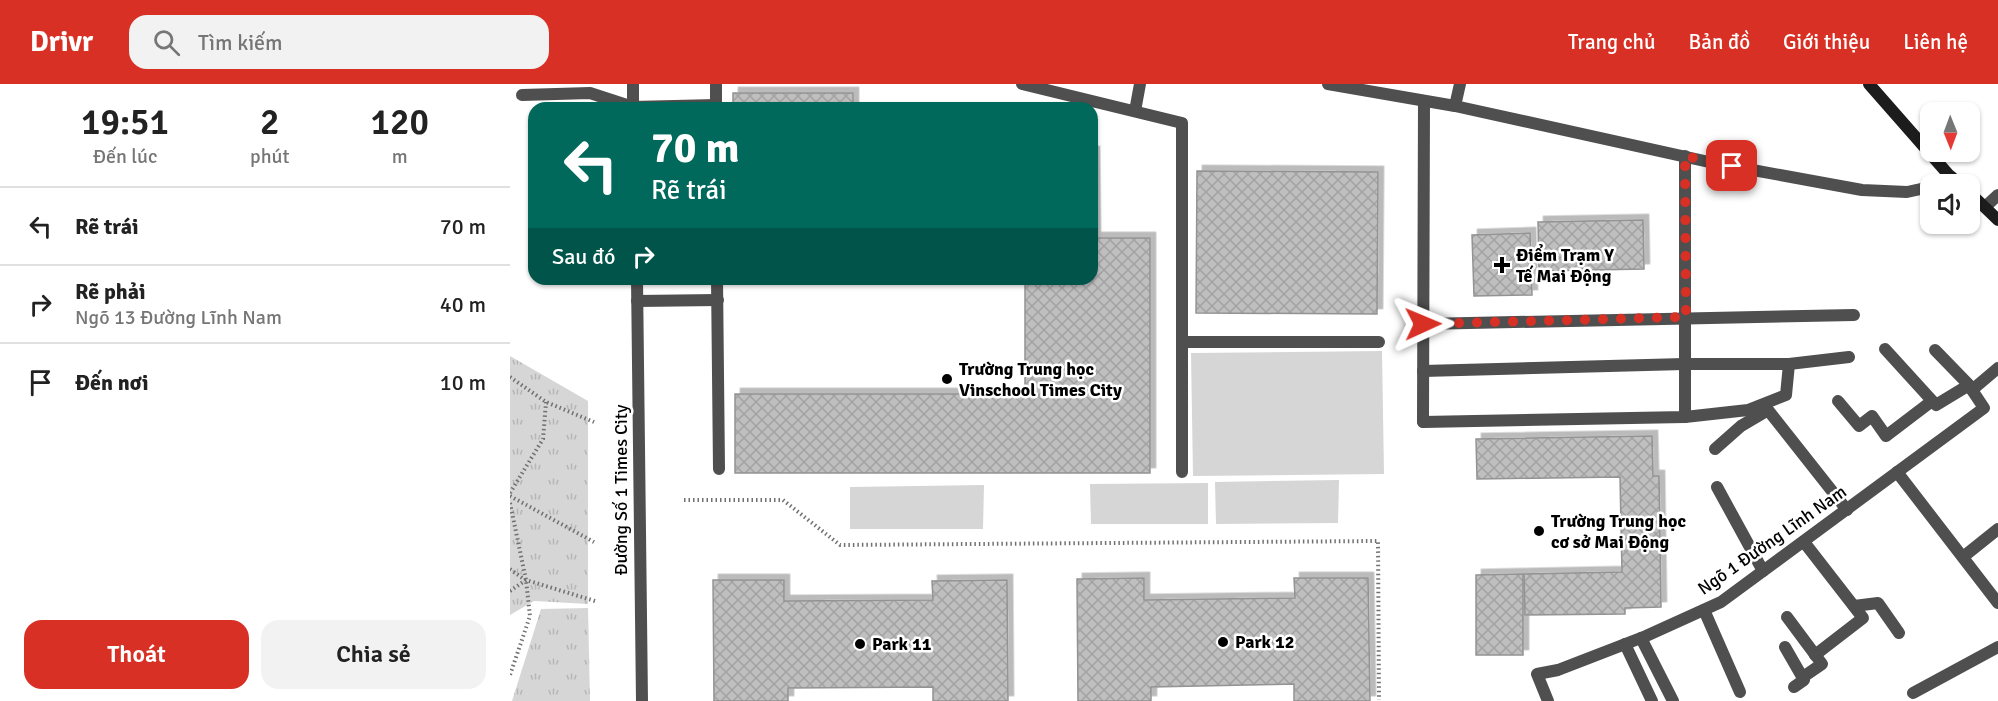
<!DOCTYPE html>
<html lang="vi">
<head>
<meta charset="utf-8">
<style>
  body { margin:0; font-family:Signika,sans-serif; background:#f2f2f2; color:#222; height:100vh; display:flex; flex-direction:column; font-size:22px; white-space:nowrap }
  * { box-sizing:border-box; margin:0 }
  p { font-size:20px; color:#767676 }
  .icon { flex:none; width:33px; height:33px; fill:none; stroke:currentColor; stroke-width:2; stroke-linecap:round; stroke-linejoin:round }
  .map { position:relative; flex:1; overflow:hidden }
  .sheet { display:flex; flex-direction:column; background:#fff; width:510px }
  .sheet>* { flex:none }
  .hud { position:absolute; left:18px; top:18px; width:570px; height:183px; border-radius:18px; box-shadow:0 2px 4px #0004; background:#00695c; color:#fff; overflow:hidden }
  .needle { width:39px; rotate:179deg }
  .fabs { position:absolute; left:1410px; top:18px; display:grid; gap:12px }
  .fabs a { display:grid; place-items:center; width:60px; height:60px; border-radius:12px; background:#fff; box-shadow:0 2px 4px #0004; font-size:30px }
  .pin { position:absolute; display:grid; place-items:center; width:51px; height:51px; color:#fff; margin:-26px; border-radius:12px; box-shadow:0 3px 9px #0006 }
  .me { position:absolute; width:66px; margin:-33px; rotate:89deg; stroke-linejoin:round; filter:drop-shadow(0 0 4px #0008) }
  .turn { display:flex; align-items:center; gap:21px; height:126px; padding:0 24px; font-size:27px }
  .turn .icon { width:78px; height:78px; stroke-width:2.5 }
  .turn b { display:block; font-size:42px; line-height:51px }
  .then { display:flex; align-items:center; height:57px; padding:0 24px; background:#0003; gap:12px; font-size:22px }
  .eta { display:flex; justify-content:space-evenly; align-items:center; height:102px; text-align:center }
  .eta b { font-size:36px; font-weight:600; line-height:42px }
  .button { display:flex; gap:12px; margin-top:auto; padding:12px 24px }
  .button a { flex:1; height:69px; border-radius:18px; background:#d93025; color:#fff; font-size:24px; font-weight:600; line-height:69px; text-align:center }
  .button a+a { background:#f2f2f2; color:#222 }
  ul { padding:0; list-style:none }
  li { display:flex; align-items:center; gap:18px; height:78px; padding:0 24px; border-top:2px solid #e0e0e0 }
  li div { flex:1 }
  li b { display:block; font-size:22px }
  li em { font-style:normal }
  header { display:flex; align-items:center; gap:36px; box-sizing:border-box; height:84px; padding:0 30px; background:#d93025; color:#fff }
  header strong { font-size:28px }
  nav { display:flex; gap:33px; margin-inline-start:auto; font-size:21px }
  .search { width:420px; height:54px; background:#f2f2f2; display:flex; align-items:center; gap:15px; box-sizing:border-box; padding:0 21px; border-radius:18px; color:#767676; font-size:22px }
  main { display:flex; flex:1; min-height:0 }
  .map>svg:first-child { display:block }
</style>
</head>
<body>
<header>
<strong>Drivr</strong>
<div class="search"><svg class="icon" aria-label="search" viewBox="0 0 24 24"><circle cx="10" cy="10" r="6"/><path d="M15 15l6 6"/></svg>Tìm kiếm</div>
<nav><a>Trang chủ</a><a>Bản đồ</a><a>Giới thiệu</a><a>Liên hệ</a></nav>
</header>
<main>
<section class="sheet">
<div class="eta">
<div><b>19:51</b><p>Đến lúc</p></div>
<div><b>2</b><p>phút</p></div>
<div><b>120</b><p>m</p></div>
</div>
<ul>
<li><svg class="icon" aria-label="left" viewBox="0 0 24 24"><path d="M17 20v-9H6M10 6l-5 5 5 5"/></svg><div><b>Rẽ trái</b></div><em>70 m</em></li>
<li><svg class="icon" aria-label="right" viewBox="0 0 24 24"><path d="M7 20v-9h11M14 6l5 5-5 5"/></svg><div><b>Rẽ phải</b><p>Ngõ 13 Đường Lĩnh Nam</p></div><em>40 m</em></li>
<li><svg class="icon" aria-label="arrive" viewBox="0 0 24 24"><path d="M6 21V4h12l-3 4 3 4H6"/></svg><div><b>Đến nơi</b></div><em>10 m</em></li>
</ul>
<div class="button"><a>Thoát</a><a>Chia sẻ</a></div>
</section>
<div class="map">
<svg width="1488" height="617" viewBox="0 0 1488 617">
  <defs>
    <pattern id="grass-tufts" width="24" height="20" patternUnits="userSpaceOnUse" patternTransform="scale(1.5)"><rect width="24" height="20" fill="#d6d6d6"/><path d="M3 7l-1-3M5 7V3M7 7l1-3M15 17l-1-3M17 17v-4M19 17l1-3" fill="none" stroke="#b6b6b6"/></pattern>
    <pattern id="building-cross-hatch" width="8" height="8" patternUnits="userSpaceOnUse" patternTransform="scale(1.5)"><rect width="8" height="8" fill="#bfbfbf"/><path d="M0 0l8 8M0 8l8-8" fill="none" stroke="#a2a2a2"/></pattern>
    <filter id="shadow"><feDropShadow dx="5.5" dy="-5.5" stdDeviation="0" flood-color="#0004"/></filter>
  </defs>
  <rect width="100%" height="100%" fill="#fff"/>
  <!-- grass -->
  <g fill="url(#grass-tufts)">
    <path d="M 0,272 L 78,317 L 78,520 L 24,517 L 0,531 Z"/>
    <path d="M 78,524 L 80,617 L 2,617 L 31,525 Z"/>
  </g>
  <!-- garden -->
  <g fill="#d6d6d6">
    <path d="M 872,267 L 874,390 L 683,392 L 681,269 Z"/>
    <path d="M 829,396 L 828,439 L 706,440 L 705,398 Z"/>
    <path d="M 698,399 L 698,440 L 581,440 L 580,400 Z"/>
    <path d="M 474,401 L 473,445 L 340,445 L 340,403 Z"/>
  </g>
  <!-- building -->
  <g fill="url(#building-cross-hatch)" stroke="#939393" stroke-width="1.5" filter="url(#shadow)">
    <rect x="223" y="9" width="120" height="15"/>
    <path d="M 582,68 L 584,68 L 585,154 L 640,154 L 640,389 L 225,389 L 225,310 L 515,310 L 515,195 L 582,195 Z"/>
    <path d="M 687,87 L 868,88 L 867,230 L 686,229 Z"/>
    <path d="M 1133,136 L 1134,185 L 1029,187 L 1028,138 Z"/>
    <path d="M 1020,149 L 1022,211 L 964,212 L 962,151 Z"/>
    <path d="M 1142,352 L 1143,392 L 1149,392 L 1151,523 L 1115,524 L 1115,530 L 1015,531 L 1014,490 L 1112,488 L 1110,393 L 967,395 L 966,355 Z"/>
    <path d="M 1013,490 L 1013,571 L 966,571 L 966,491 Z"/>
    <path d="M 634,494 L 634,516 L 785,514 L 784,494 L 858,494 L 860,617 L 784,617 L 784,600 L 641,603 L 641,617 L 568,617 L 567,495 Z"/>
    <path d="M 203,496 L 274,496 L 274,517 L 423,516 L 422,497 L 497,496 L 498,617 L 423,617 L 423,603 L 278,604 L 278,617 L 204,617 Z"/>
  </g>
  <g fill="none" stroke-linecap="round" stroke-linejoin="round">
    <!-- path -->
    <g stroke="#717171" stroke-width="4" stroke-dasharray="1.5 3" stroke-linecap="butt">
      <path d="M 0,293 L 36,318 L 84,338"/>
      <path d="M 0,409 L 33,355 L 36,318"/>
      <path d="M 0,412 L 84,458"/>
      <path d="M 174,416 L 273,416 L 330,461 L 868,457 L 869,616"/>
      <path d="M 0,419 L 16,496 L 20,532 L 0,591"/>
      <path d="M 0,485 L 15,496"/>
      <path d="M 0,507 L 16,496 L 85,517"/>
    </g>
    <!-- lane -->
    <g stroke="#4f4f4f" stroke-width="12">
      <path d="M 512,0 L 672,39 L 672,388"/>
      <path d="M 12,11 L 80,9 L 123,23 L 206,21"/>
      <path d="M 206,24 L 206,0"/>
      <path d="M 625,27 L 630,0"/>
      <path d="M 1475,123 L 1488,111"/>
      <path d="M 207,195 L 209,385"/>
      <path d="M 127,217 L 208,216"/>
      <path d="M 672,258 L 869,258"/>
      <path d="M 1375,265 L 1426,321 L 1459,301 L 1462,306"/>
      <path d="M 1425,266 L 1459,301"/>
      <path d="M 913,287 L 1174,280 L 1279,280 L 1339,273"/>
      <path d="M 1328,317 L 1349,342 L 1362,332 L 1376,352 L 1422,317"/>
      <path d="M 913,338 L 1175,333 L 1238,326 L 1276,311 L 1279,280"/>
      <path d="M 1205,365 L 1231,342 L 1258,326 L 1337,426"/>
      <path d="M 1387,388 L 1488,519"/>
      <path d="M 1207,403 L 1253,487"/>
      <path d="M 1294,458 L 1353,534 L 1305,571"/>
      <path d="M 1453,473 L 1488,445"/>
      <path d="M 1344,522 L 1368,519 L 1389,549"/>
      <path d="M 1194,526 L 1230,608"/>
      <path d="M 1277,533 L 1312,580 L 1293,593"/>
      <path d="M 1131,554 L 1163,617"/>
      <path d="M 1115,560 L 1142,617"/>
      <path d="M 1275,563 L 1294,596 L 1284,603"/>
      <path d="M 1403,609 L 1488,563"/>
      <path d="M 1038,617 L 1027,590 L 1048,586 L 1136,552 L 1211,518 L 1474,324 L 1462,306 L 1488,284"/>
    </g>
    <!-- street -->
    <g stroke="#4f4f4f" stroke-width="12">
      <path d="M 123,0 L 123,24"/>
      <path d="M 818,0 L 945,22 L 1199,78 L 1352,106 L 1397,108 L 1420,103"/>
      <path d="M 945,22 L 950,0"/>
      <path d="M 127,195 L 132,617"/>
      <path d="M 913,240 L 1344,231"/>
      <path d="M 1175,333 L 1175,72"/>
      <path d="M 913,338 L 914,17"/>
    </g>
    <!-- secondary -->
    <g stroke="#1c1c1c" stroke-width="12">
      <path d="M 1359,0 L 1438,90 L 1450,100"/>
      <path d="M 1460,109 L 1488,136"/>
    </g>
  </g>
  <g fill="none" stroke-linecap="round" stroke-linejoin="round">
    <!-- route -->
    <path stroke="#d93025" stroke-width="10" stroke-dasharray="0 18" d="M 913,240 L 1176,233 L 1175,72 L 1222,82"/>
  </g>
  <!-- markers -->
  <g fill="#000" stroke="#fff" stroke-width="2">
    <path d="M989 172h6v6h6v6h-6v6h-6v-6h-6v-6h6z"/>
    <circle cx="437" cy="295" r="6"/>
    <circle cx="1029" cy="447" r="6"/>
    <circle cx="713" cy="558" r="6"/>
    <circle cx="350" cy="560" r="6"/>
  </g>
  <g text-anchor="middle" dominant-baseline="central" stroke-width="5" stroke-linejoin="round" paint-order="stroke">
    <!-- poi labels -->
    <g font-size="18" font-weight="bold" fill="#000" stroke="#fff" text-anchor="start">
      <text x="1006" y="171">Điểm Trạm Y<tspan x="1006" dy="21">Tế Mai Động</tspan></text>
      <text x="449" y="285">Trường Trung học<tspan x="449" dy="21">Vinschool Times City</tspan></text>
      <text x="1041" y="437">Trường Trung học<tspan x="1041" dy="21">cơ sở Mai Động</tspan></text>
      <text x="725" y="558">Park 12</text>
      <text x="362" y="560">Park 11</text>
    </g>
    <!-- street labels -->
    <g font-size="18" fill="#000" stroke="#fff">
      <text transform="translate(111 406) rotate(-90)">Đường Số 1 Times City</text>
      <text transform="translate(1262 456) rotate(-35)">Ngõ 1 Đường Lĩnh Nam</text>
    </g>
  </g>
</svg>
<div class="fabs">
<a><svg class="needle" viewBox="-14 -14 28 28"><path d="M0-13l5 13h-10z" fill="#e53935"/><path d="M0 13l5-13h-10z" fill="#767676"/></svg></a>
<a><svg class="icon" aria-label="sound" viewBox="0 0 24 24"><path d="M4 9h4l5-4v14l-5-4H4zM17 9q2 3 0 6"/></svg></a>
</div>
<div class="pin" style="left:1222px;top:82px;background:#d93025"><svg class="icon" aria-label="arrive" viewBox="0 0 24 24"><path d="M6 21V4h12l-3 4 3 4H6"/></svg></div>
<svg class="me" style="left:913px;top:240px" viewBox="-20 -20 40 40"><path d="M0-17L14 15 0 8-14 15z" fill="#d93025" stroke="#fff" stroke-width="4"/></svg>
<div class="hud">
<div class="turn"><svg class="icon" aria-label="left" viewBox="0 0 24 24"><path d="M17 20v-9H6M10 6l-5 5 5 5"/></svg><div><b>70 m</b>Rẽ trái</div></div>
<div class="then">Sau đó<svg class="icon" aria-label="right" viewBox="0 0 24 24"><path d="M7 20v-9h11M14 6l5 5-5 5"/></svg></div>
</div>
</div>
</main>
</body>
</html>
